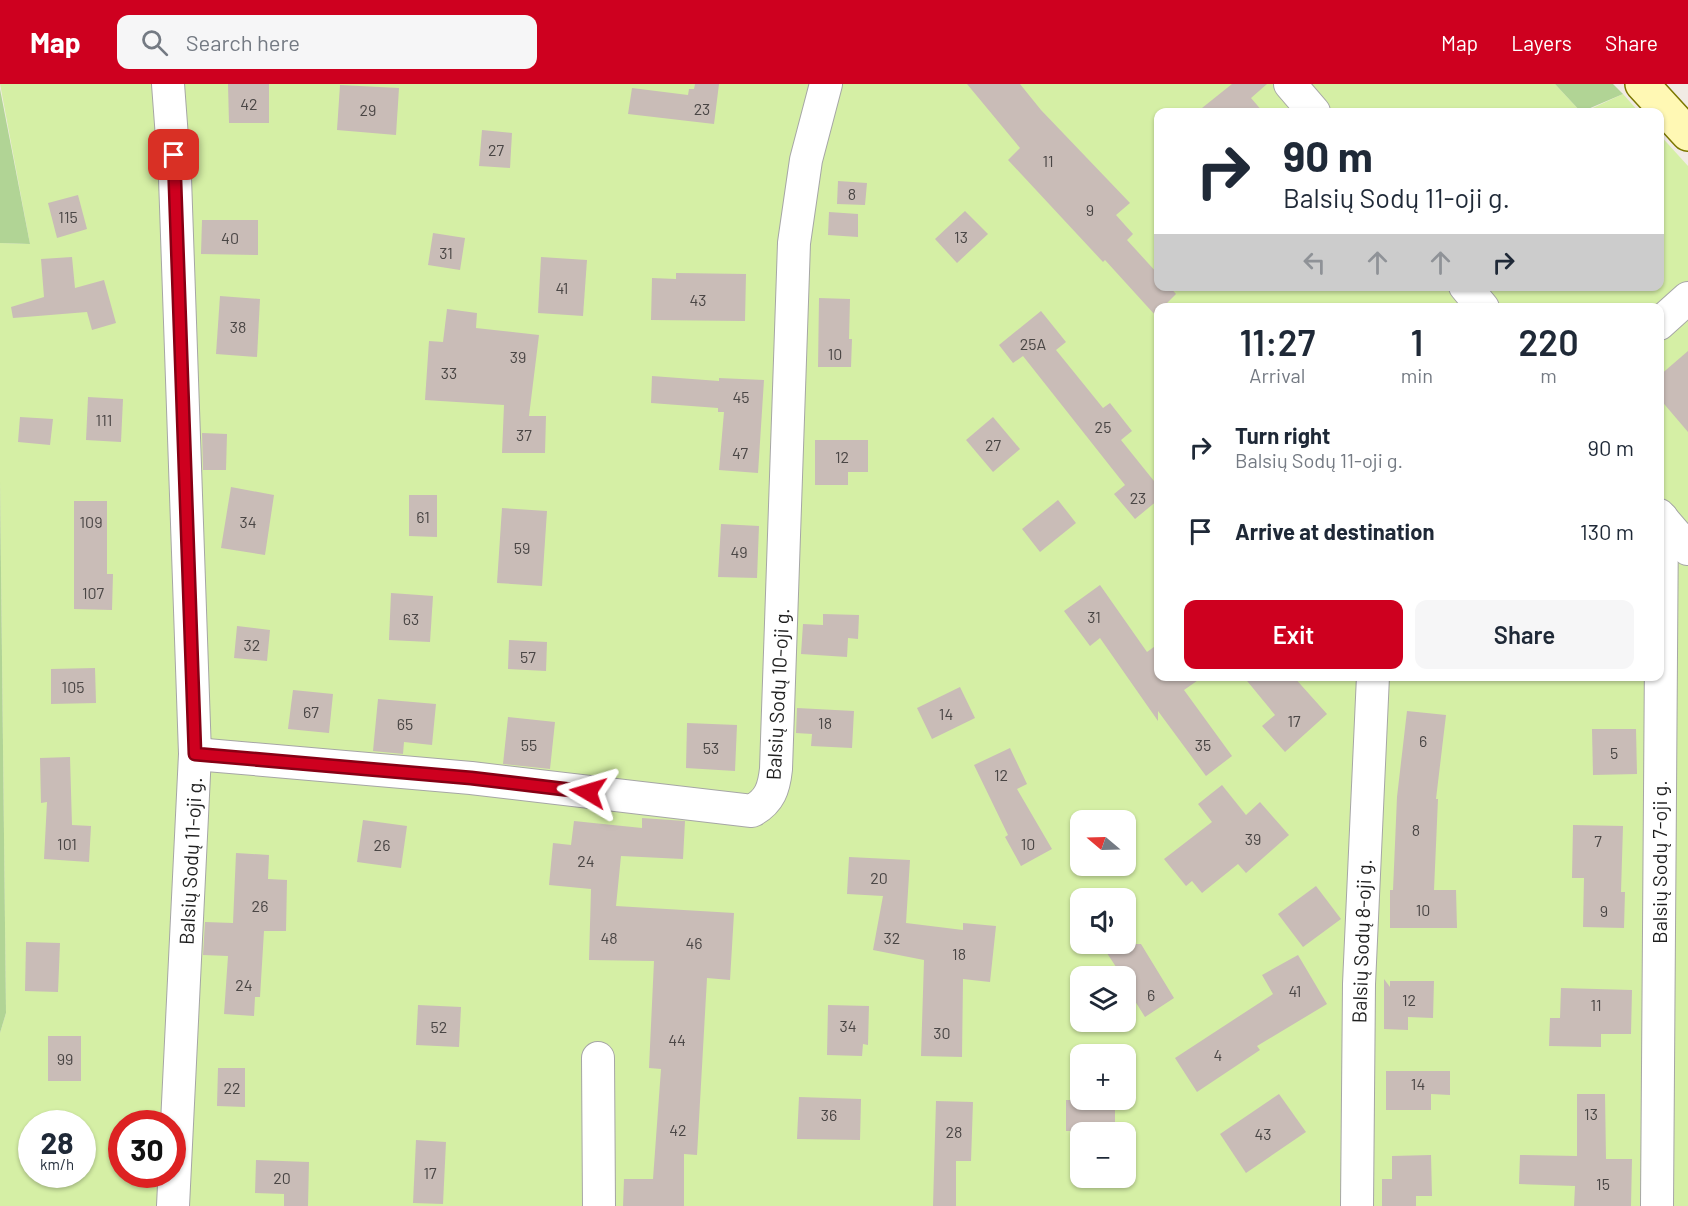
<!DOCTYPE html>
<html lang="en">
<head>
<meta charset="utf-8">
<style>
  body { margin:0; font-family:Barlow,sans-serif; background:#f6f6f7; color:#1f2937; height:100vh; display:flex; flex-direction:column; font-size:22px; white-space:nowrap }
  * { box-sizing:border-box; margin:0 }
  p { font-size:20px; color:#747a83 }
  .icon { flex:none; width:33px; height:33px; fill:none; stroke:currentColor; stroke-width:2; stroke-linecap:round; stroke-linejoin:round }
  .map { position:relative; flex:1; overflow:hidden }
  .panel { position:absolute; left:1154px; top:219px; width:510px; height:378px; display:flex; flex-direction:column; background:#fff; border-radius:12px; box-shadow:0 2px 4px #0004 }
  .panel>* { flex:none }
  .hud { position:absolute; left:1154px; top:24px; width:510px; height:183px; border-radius:12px; box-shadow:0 2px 4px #0004; background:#fff; color:#1f2937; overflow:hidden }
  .needle { width:39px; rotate:289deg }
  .controls { position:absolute; left:1070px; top:726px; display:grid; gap:12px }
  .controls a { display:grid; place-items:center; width:66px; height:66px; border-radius:12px; background:#fff; box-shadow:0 2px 4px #0004; font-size:30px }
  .speed { position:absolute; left:18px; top:1026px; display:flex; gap:12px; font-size:30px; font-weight:700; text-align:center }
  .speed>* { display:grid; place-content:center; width:78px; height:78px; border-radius:50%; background:#fff; box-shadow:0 2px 4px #0004; line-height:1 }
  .speed small { font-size:15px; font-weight:400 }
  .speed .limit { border:9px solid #d22; background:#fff; color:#111 }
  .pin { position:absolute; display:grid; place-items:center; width:51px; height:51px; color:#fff; margin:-26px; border-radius:12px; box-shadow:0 3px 9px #0006 }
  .me { position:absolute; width:66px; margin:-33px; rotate:277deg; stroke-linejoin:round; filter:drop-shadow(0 0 4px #0008) }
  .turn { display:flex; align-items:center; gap:21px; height:126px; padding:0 30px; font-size:27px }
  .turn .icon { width:78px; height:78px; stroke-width:2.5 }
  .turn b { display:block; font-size:42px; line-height:51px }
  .lanes { display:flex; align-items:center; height:57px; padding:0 30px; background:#0003; justify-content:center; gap:30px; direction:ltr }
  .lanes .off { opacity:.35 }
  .eta { display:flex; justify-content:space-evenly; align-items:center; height:102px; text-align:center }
  .eta b { font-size:36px; font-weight:600; line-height:42px }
  .button { display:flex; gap:12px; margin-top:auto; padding:12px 30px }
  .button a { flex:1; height:69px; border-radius:12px; background:#ce001f; color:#fff; font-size:24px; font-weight:600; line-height:69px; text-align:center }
  .button a+a { background:#f6f6f7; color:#1f2937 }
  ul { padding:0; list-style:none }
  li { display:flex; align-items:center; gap:18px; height:84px; padding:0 30px }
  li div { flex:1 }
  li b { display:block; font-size:22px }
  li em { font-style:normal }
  header { display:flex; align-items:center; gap:36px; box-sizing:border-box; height:84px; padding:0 30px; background:#ce001f; color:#fff }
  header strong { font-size:28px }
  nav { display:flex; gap:33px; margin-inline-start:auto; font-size:21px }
  .search { width:420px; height:54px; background:#f6f6f7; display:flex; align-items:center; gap:15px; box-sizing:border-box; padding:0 21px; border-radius:12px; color:#747a83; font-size:22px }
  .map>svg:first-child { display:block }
</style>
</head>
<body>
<header>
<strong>Map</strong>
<div class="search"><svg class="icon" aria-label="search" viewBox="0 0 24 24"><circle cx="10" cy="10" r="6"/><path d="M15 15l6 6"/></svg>Search here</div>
<nav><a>Map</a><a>Layers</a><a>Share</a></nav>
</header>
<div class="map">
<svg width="1688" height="1122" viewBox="0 0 1688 1122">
  <rect width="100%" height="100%" fill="#f1ebe4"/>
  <!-- grass -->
  <g fill="#d5efa5" fill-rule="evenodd">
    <path d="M 0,0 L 1555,0 L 1581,28 L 1158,28 L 1158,202 L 1659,202 L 1659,50 L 1688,82 L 1688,1122 L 0,1122 L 0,949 L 6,929 L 0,396 L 0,159 L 30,160 ZM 1158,224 L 1659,224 L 1659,592 L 1158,592 ZM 1080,736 L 1125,736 L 1125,782 L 1080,782 ZM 1080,814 L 1125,814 L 1125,860 L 1080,860 ZM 1080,892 L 1125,892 L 1125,938 L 1080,938 ZM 1080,970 L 1125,970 L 1125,1016 L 1080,1016 ZM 32,1040 L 82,1040 L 82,1090 L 32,1090 ZM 122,1040 L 172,1040 L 172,1090 L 122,1090 ZM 1080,1048 L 1125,1048 L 1125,1094 L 1080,1094 Z"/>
    <path d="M 1623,10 L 1639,28 L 1584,28 Z"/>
  </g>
  <!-- forest -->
  <g fill="#b1d495">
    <path d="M 1555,0 L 1613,0 L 1623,10 L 1581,28 Z"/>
    <path d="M 0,5 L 30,160 L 0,159 Z"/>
    <path d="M 0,396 L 6,929 L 0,949 Z"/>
  </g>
  <!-- building -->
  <g fill="#c9bcb7">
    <path d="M 228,0 L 269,0 L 269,39 L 229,39 Z"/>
    <path d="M 695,0 L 719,0 L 714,40 L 628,30 L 632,4 L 688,11 L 689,5 L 694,5 Z"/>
    <path d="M 967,0 L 1020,0 L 1041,26 L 1130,119 L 1116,131 L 1133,150 L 1127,156 L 1158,190 L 1158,202 L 1169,202 L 1176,210 L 1162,224 L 1158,224 L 1158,227 L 1155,231 L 1105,176 L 1103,178 L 1008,76 L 1020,64 Z"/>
    <path d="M 1232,0 L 1267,0 L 1251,14 L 1263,28 L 1197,28 Z"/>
    <path d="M 340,1 L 399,4 L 396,51 L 337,46 Z"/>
    <path d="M 482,46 L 512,49 L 510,84 L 479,82 Z"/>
    <path d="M 838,97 L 867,99 L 865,121 L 837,120 Z"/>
    <path d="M 78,111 L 87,145 L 57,154 L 48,119 Z"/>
    <path d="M 965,127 L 988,150 L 957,179 L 935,155 Z"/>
    <path d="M 829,128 L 858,130 L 858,153 L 828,151 Z"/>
    <path d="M 202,136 L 258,136 L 258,171 L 201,170 Z"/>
    <path d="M 433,149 L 465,154 L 460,186 L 428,181 Z"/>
    <path d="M 72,173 L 75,204 L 104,196 L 116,239 L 92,246 L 87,228 L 13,234 L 11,223 L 44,213 L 41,175 Z"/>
    <path d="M 541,173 L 587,176 L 583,232 L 538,229 Z"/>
    <path d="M 676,189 L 746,190 L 745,237 L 651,236 L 652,194 L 676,195 Z"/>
    <path d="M 220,212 L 260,215 L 257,273 L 216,270 Z"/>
    <path d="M 819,214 L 850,215 L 849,255 L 852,255 L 851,283 L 818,283 Z"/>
    <path d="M 447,225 L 477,229 L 476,244 L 539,251 L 529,332 L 546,332 L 545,369 L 502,369 L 504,321 L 425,316 L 429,257 L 443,258 Z"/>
    <path d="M 1041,227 L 1066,258 L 1056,266 L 1103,324 L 1110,319 L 1132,347 L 1121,356 L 1158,402 L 1158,416 L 1135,435 L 1114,410 L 1125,401 L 1023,272 L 1013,279 L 999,261 Z"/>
    <path d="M 1688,267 L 1688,348 L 1659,314 L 1659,292 Z"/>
    <path d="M 652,292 L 719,297 L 719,294 L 764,296 L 758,389 L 719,386 L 724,328 L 718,328 L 718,324 L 651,319 Z"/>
    <path d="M 88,313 L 123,315 L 121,358 L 86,356 Z"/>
    <path d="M 20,333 L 53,335 L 50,361 L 18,358 Z"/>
    <path d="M 993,333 L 1020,365 L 993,388 L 966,356 Z"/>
    <path d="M 202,349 L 227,350 L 226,386 L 203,386 Z"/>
    <path d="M 815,356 L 868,356 L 868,388 L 848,388 L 848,401 L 815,401 Z"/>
    <path d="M 231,403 L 274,411 L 265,471 L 221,464 Z"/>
    <path d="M 409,411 L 437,411 L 437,453 L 409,452 Z"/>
    <path d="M 1058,416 L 1076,439 L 1040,468 L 1022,445 Z"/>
    <path d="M 74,417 L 107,417 L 107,490 L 113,490 L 112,526 L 74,525 Z"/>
    <path d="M 502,424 L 547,427 L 542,502 L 497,499 Z"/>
    <path d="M 721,440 L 759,442 L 757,494 L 718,493 Z"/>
    <path d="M 1100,501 L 1147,568 L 1158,560 L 1158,592 L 1204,592 L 1184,606 L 1232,672 L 1206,692 L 1158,627 L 1158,637 L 1100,554 L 1090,562 L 1064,527 Z"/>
    <path d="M 391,509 L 433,512 L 430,558 L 389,556 Z"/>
    <path d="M 823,530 L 859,531 L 858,555 L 848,554 L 847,573 L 801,570 L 803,540 L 823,541 Z"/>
    <path d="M 237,542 L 270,546 L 267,577 L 234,574 Z"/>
    <path d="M 509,556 L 547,558 L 546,587 L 508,585 Z"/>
    <path d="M 95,584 L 96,619 L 51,620 L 51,585 Z"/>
    <path d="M 1243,592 L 1293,592 L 1327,630 L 1285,668 L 1262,642 L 1275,631 Z"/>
    <path d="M 960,603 L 975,634 L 932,655 L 917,624 Z"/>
    <path d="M 293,606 L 333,610 L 329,649 L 288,645 Z"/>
    <path d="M 378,615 L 436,620 L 432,661 L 404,658 L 403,670 L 373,667 Z"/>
    <path d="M 797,624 L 854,627 L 852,664 L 811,662 L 812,650 L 796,649 Z"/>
    <path d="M 1407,627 L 1446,631 L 1436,715 L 1438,715 L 1434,806 L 1456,806 L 1457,844 L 1390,844 L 1390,806 L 1393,806 L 1397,713 Z"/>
    <path d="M 508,633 L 555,638 L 550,685 L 503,680 Z"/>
    <path d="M 687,639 L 737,641 L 735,687 L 686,684 Z"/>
    <path d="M 1592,645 L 1636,645 L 1637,690 L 1593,691 Z"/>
    <path d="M 1010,664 L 1027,700 L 1017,705 L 1052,765 L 1021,782 L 1005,753 L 1008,751 L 974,681 Z"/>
    <path d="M 70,673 L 72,741 L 91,742 L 89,778 L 44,775 L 47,718 L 41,719 L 40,674 Z"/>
    <path d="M 1222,701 L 1246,731 L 1260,718 L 1289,751 L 1246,789 L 1238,780 L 1202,809 L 1192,797 L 1186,802 L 1164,775 L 1212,738 L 1198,720 Z"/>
    <path d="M 642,734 L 685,737 L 683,775 L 621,772 L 616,822 L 734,829 L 730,896 L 707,894 L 697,1071 L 684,1070 L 684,1122 L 623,1122 L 624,1095 L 653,1095 L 661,985 L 649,984 L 654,877 L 589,876 L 591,805 L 549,801 L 553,759 L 571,761 L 574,737 L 642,744 Z"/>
    <path d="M 363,736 L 407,742 L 401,784 L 357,778 Z"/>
    <path d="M 1573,741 L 1623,742 L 1621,808 L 1625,808 L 1624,844 L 1583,843 L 1584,794 L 1572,794 Z"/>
    <path d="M 236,769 L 269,771 L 268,795 L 287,796 L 286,847 L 264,847 L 260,913 L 255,913 L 254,932 L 224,930 L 228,872 L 203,871 L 205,838 L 233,839 Z"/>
    <path d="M 849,773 L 910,776 L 906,839 L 963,846 L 963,839 L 996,842 L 990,898 L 963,895 L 962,973 L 921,972 L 924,876 L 873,866 L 883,812 L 847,810 Z"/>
    <path d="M 1316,802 L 1341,835 L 1303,863 L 1278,830 Z"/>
    <path d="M 26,858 L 60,859 L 58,908 L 25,907 Z"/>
    <path d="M 1101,860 L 1141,860 L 1174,914 L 1145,933 L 1128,906 L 1130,905 L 1125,896 L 1125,892 L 1122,892 Z"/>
    <path d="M 1298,871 L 1327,920 L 1257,962 L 1260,966 L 1197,1008 L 1175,974 L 1273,910 L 1262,891 Z"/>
    <path d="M 1384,895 L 1390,903 L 1390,897 L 1434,897 L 1433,934 L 1408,933 L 1408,946 L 1384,945 Z"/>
    <path d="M 1561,904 L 1632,906 L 1631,950 L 1601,950 L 1601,963 L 1549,962 L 1550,934 L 1560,934 Z"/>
    <path d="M 418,921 L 461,923 L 459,963 L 416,961 Z"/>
    <path d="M 828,921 L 869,922 L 868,961 L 863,960 L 862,972 L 827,971 Z"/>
    <rect x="48" y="952" width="33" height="45"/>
    <path d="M 218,984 L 245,984 L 245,1023 L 217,1022 Z"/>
    <path d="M 1386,987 L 1450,987 L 1450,1011 L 1431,1010 L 1431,1026 L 1386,1026 Z"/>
    <path d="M 1279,1010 L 1306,1048 L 1246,1089 L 1220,1050 Z"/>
    <path d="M 1577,1010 L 1605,1010 L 1606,1075 L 1632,1075 L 1631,1122 L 1574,1122 L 1575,1102 L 1519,1100 L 1520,1071 L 1577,1072 Z"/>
    <path d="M 799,1013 L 861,1015 L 860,1056 L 797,1055 Z"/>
    <path d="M 1066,1016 L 1115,1016 L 1115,1046 L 1066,1047 Z"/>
    <path d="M 936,1017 L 973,1018 L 971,1077 L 956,1077 L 956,1122 L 933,1122 Z"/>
    <path d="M 416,1056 L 446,1058 L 443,1120 L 413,1119 Z"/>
    <path d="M 1431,1071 L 1432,1112 L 1416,1112 L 1416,1122 L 1382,1122 L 1382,1095 L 1392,1095 L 1392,1072 Z"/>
    <path d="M 256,1076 L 309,1078 L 308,1122 L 284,1122 L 284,1110 L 255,1109 Z"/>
  </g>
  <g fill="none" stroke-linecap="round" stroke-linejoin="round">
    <!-- street casing -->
    <g stroke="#a6a6a6" stroke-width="34">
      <g id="street">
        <path d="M 168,0 L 175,94 L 195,670 L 173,1122"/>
        <path d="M 1290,0 L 1314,28"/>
        <path d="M 1465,202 L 1483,224"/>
        <path d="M 1659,240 L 1688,214"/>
        <path d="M 1659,431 L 1688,465"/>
        <path d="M 195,670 L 471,694 L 752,727 C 770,717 774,704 776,685 L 794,159 L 806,76 L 826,0"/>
        <path d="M 598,974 L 599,1122"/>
        <path d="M 1357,1122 L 1359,900 L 1373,592"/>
        <path d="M 1657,1122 L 1662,434"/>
      </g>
    </g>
    <!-- secondary casing -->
    <g stroke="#7c7700" stroke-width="36">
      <path id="secondary" d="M 1642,0 L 1688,50"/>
    </g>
    <!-- street -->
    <use href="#street" stroke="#fff" stroke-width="32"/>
    <!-- secondary -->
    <use href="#secondary" stroke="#fff8b4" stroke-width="33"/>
  </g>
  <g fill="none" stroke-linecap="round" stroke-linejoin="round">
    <!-- route casing -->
    <g stroke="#860014" stroke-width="15">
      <path id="route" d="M 174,71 L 195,670 L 471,694 L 588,708"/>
    </g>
    <!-- route -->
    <use href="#route" stroke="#ce001f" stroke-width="10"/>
  </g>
  <g text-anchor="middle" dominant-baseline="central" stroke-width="4.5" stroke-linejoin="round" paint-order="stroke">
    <!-- number labels -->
    <g font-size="16" fill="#4a4645">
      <text x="249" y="19">42</text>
      <text x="702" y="24">23</text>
      <text x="368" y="25">29</text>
      <text x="496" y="65">27</text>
      <text x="1048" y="76">11</text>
      <text x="852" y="109">8</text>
      <text x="1090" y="125">9</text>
      <text x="68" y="132">115</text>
      <text x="961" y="152">13</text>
      <text x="230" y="153">40</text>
      <text x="446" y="168">31</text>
      <text x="562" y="203">41</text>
      <text x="698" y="215">43</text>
      <text x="238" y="242">38</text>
      <text x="1033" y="259">25A</text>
      <text x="835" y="269">10</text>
      <text x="518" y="272">39</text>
      <text x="449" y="288">33</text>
      <text x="741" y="312">45</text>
      <text x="104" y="335">111</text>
      <text x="1103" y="342">25</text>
      <text x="524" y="350">37</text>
      <text x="993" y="360">27</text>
      <text x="740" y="368">47</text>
      <text x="842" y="372">12</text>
      <text x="1138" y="413">23</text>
      <text x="423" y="432">61</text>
      <text x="91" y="437">109</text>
      <text x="248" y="437">34</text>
      <text x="522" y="463">59</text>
      <text x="739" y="467">49</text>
      <text x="93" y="508">107</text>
      <text x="1094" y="532">31</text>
      <text x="411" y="534">63</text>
      <text x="252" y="560">32</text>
      <text x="528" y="572">57</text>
      <text x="73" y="602">105</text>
      <text x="311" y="627">67</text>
      <text x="946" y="629">14</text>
      <text x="1294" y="636">17</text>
      <text x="825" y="638">18</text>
      <text x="405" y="639">65</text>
      <text x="1423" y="656">6</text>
      <text x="529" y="660">55</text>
      <text x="1203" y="660">35</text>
      <text x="711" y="663">53</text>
      <text x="1614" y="668">5</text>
      <text x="1001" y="690">12</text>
      <text x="1416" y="745">8</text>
      <text x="1253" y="754">39</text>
      <text x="1598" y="756">7</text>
      <text x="67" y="759">101</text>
      <text x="1028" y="759">10</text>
      <text x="382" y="760">26</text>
      <text x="586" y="776">24</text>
      <text x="879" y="793">20</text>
      <text x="260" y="821">26</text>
      <text x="1423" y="825">10</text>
      <text x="1604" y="826">9</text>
      <text x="609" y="853">48</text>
      <text x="892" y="853">32</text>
      <text x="694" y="858">46</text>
      <text x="959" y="869">18</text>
      <text x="244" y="900">24</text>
      <text x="1295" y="906">41</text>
      <text x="1151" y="910">6</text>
      <text x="1409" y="915">12</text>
      <text x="1596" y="920">11</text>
      <text x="848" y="941">34</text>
      <text x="439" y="942">52</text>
      <text x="942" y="948">30</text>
      <text x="677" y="955">44</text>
      <text x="1218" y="970">4</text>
      <text x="65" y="974">99</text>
      <text x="1418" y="999">14</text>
      <text x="232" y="1003">22</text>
      <text x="1591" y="1029">13</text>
      <text x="829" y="1030">36</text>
      <text x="678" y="1045">42</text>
      <text x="954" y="1047">28</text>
      <text x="1263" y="1049">43</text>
      <text x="430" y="1088">17</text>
      <text x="282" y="1093">20</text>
      <text x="1603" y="1099">15</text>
    </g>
    <!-- street labels -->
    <g font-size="20" fill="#1f1f1f" stroke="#fff">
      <text transform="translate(777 610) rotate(-87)">Balsių Sodų 10-oji g.</text>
      <text transform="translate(190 777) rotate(-87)">Balsių Sodų 11-oji g.</text>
      <text transform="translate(1659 778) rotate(-90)">Balsių Sodų 7-oji g.</text>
      <text transform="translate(1361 857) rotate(-88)">Balsių Sodų 8-oji g.</text>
    </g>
  </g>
</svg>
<div class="controls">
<a><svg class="needle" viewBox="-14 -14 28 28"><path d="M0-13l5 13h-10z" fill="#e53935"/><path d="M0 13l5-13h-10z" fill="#747a83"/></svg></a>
<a><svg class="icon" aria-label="sound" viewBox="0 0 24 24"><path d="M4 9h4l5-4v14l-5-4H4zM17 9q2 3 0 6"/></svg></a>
<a><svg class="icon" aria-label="layers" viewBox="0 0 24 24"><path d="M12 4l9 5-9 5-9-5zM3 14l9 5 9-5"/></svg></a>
<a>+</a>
<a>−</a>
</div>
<div class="speed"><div>28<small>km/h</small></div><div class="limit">30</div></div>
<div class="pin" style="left:174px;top:71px;background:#d93025"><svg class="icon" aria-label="arrive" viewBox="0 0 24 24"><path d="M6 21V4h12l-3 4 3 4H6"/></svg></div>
<svg class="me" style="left:588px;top:708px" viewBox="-20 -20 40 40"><path d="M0-17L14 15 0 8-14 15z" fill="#ce001f" stroke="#fff" stroke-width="4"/></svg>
<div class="hud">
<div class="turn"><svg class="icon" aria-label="right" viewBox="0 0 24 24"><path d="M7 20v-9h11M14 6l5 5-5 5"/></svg><div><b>90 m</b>Balsių Sodų 11-oji g.</div></div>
<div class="lanes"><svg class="icon off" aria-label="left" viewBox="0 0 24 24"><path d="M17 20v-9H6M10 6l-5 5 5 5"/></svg><svg class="icon off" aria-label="ahead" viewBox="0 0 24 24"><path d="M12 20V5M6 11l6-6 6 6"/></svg><svg class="icon off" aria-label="ahead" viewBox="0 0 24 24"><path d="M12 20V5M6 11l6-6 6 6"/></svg><svg class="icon" aria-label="right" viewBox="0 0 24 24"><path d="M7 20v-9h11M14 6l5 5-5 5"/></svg></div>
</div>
<section class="panel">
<div class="eta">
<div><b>11:27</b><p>Arrival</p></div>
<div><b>1</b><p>min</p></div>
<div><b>220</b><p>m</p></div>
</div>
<ul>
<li><svg class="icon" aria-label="right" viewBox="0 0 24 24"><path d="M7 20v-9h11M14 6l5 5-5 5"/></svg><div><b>Turn right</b><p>Balsių Sodų 11-oji g.</p></div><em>90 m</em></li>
<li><svg class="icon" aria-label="arrive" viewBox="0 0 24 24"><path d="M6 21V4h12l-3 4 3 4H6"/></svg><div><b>Arrive at destination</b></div><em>130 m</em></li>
</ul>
<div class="button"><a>Exit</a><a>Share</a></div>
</section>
</div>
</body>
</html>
